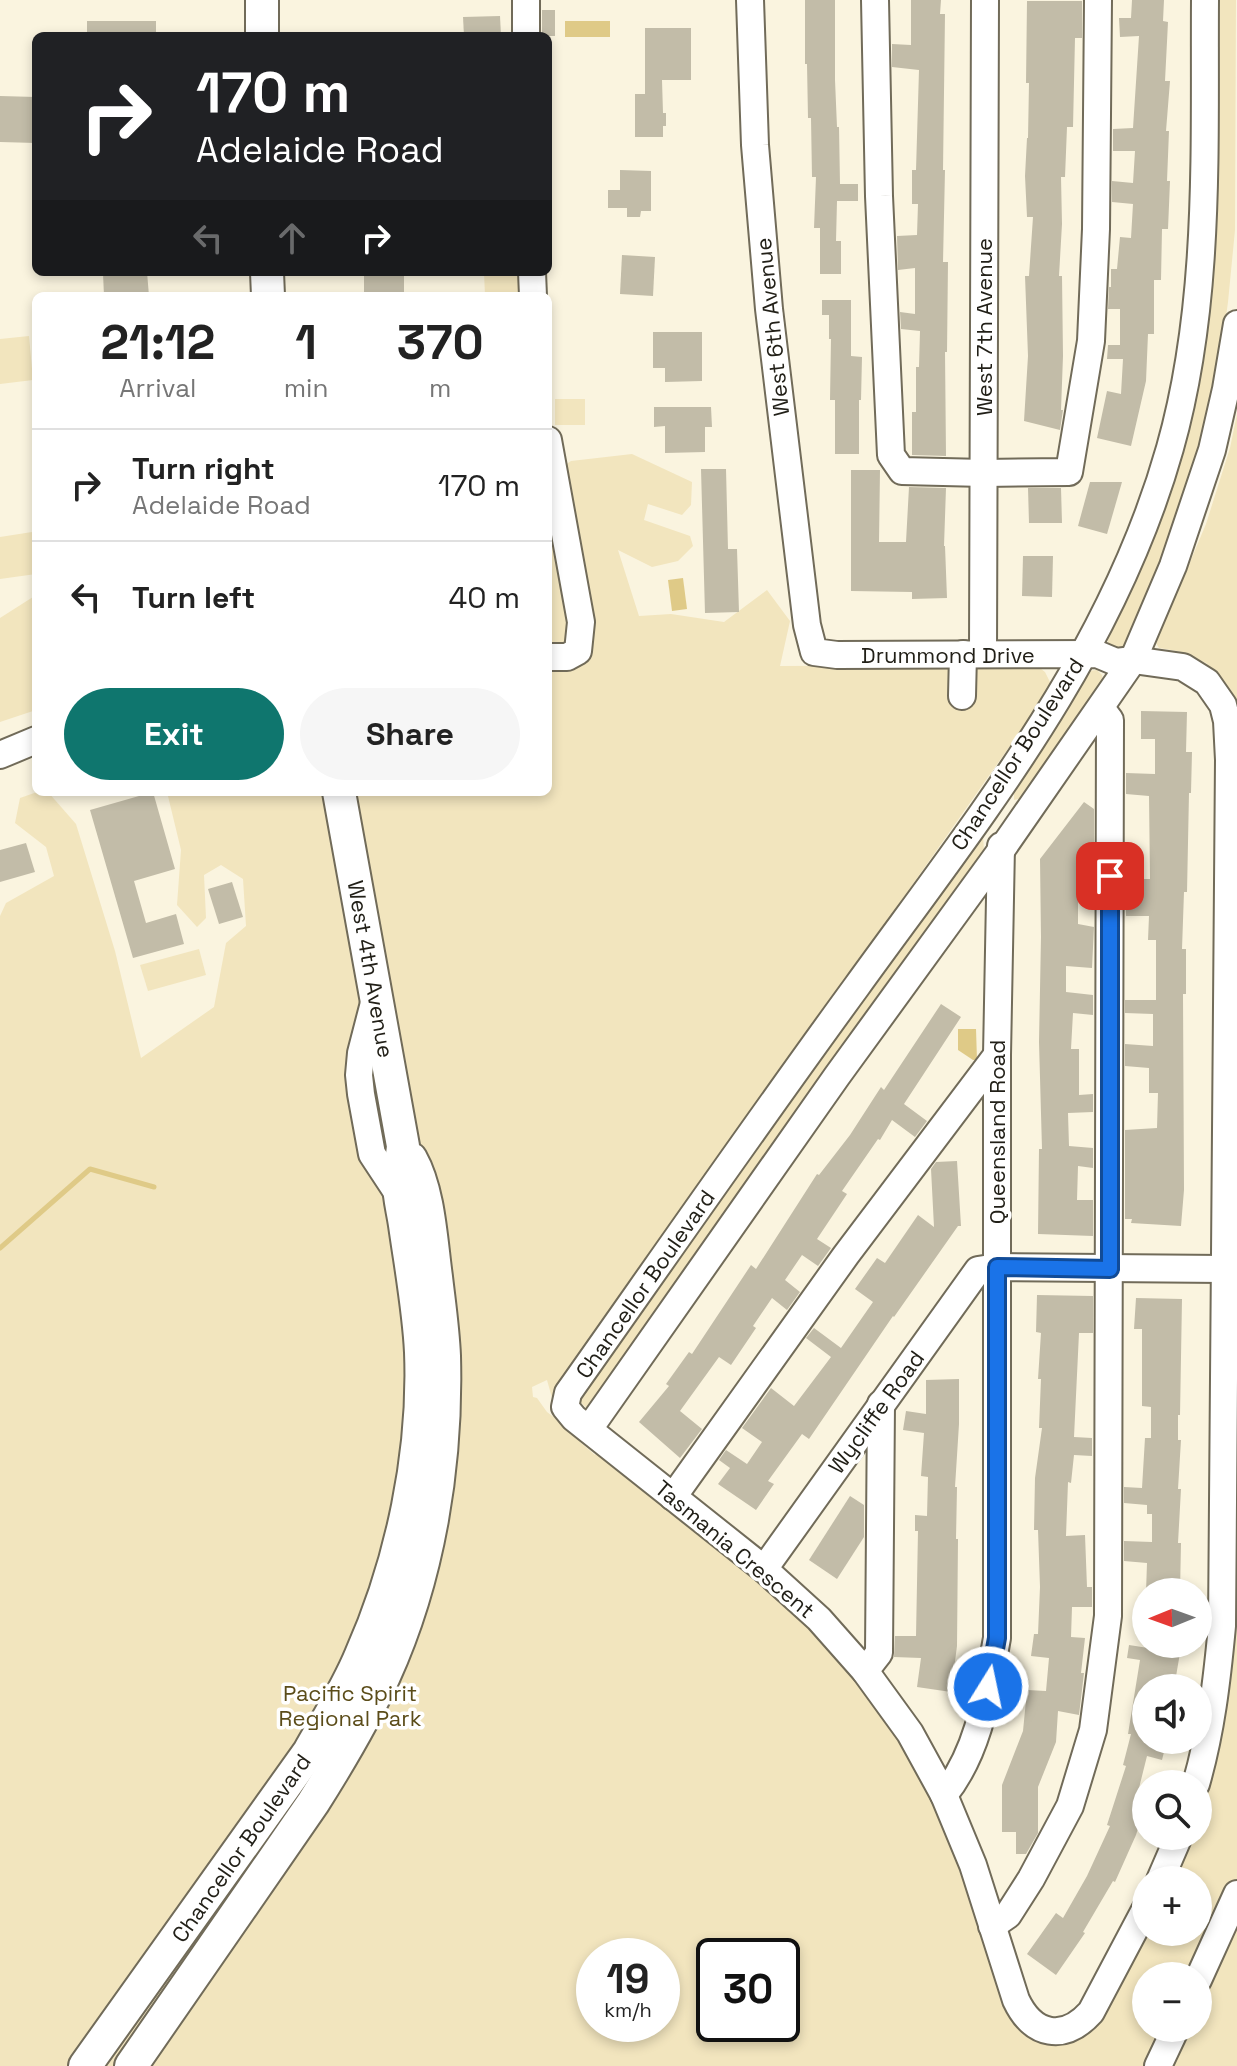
<!DOCTYPE html>
<html lang="en">
<head>
<meta charset="utf-8">
<style>
  body { margin:0; font-family:"Space Grotesk",sans-serif; background:#f6f6f6; color:#222; height:100vh; display:flex; flex-direction:column; font-size:30px; white-space:nowrap }
  * { box-sizing:border-box; margin:0 }
  p { font-size:26px; color:#767676 }
  .icon { flex:none; width:44px; height:44px; fill:none; stroke:currentColor; stroke-width:2; stroke-linecap:round; stroke-linejoin:round }
  .map { position:relative; flex:1; overflow:hidden }
  .drawer { position:absolute; left:32px; top:292px; width:520px; height:504px; display:flex; flex-direction:column; background:#fff; border-radius:12px; box-shadow:0 4px 12px #0003 }
  .drawer>* { flex:none }
  .guide { position:absolute; left:32px; top:32px; width:520px; height:244px; border-radius:12px; box-shadow:0 4px 12px #0003; background:#202124; color:#fff; overflow:hidden }
  .needle { width:52px; rotate:269deg }
  .tools { position:absolute; left:1132px; top:1578px; display:grid; gap:16px }
  .tools a { display:grid; place-items:center; width:80px; height:80px; border-radius:50%; background:#fff; box-shadow:0 4px 12px #0003; font-size:40px }
  .speed { position:absolute; left:576px; top:1938px; display:flex; gap:16px; font-size:40px; font-weight:700; text-align:center }
  .speed>* { display:grid; place-content:center; width:104px; height:104px; border-radius:50%; background:#fff; box-shadow:0 4px 12px #0003; line-height:1 }
  .speed small { font-size:20px; font-weight:400 }
  .speed .limit { border:4px solid #111; border-radius:12px; background:#fff; color:#111 }
  .pin { position:absolute; display:grid; place-items:center; width:68px; height:68px; color:#fff; margin:-34px; border-radius:16px; box-shadow:0 4px 12px #0006 }
  .me { position:absolute; width:88px; margin:-44px; rotate:10deg; stroke-linejoin:round; filter:drop-shadow(0 0 6px #0008) }
  .turn { display:flex; align-items:center; gap:28px; height:168px; padding:0 32px; font-size:36px }
  .turn .icon { width:104px; height:104px; stroke-width:2.5 }
  .turn b { display:block; font-size:56px; line-height:68px }
  .lanes { display:flex; align-items:center; height:76px; padding:0 32px; background:#0003; justify-content:center; gap:40px; direction:ltr }
  .lanes .off { opacity:.35 }
  .eta { display:flex; justify-content:space-evenly; align-items:center; height:136px; text-align:center }
  .eta b { font-size:48px; font-weight:800; line-height:56px }
  .button { display:flex; gap:16px; margin-top:auto; padding:16px 32px }
  .button a { flex:1; height:92px; border-radius:48px; background:#0f766e; color:#fff; font-size:32px; font-weight:800; line-height:92px; text-align:center }
  .button a+a { background:#f6f6f6; color:#222 }
  ul { padding:0; list-style:none }
  li { display:flex; align-items:center; gap:24px; height:112px; padding:0 32px; border-top:2px solid #e0e0e0 }
  li div { flex:1 }
  li b { display:block; font-size:30px }
  li em { font-style:normal }
  .map>svg:first-child { display:block }
</style>
</head>
<body>
<div class="map">
<svg width="1237" height="2066" viewBox="0 0 1237 2066">
  <rect width="100%" height="100%" fill="#faf4df"/>
  <!-- green -->
  <g fill="#f2e5be" fill-rule="evenodd">
    <path d="M 1214,0 L 1236,0 L 1235,230 L 1228,302 L 1220,361 L 1190,494 L 1135,625 L 1124,646 L 1116,650 L 1108,645 L 1108,639 L 1112,622 L 1182,438 Z"/>
    <path d="M 484,272 L 522,272 L 523,296 L 485,296 Z"/>
    <path d="M 29,336 L 33,380 L 0,384 L 0,339 Z"/>
    <rect x="555" y="399" width="30" height="26"/>
    <path d="M 1237,414 L 1237,709 L 1231,690 L 1206,663 L 1177,651 L 1159,648 L 1156,643 L 1206,524 L 1230,448 Z"/>
    <path d="M 632,454 L 692,482 L 691,505 L 682,515 L 648,504 L 644,520 L 690,536 L 693,546 L 678,561 L 652,567 L 618,550 L 639,616 L 671,614 L 724,622 L 767,590 L 790,621 L 780,666 L 1036,665 L 1045,672 L 1052,686 L 552,1398 L 547,1380 L 532,1387 L 533,1397 L 537,1398 L 547,1412 L 581,1438 L 580,1442 L 595,1455 L 599,1448 L 785,1600 L 884,1711 L 941,1809 L 1008,2003 L 1061,2039 L 1146,1932 L 1198,1932 L 1198,1880 L 1169,1880 L 1190,1836 L 1198,1836 C 1198,1800 1211,1773 1219,1739 C 1229,1699 1230,1657 1232,1616 L 1237,922 L 1237,2066 L 0,2066 L 0,916 L 6,903 L 54,876 L 46,847 L 15,823 L 20,798 L 37,792 L 48,792 L 76,824 L 115,951 L 141,1058 L 214,1007 L 226,943 L 246,926 L 243,879 L 221,865 L 204,875 L 206,918 L 197,927 L 177,905 L 181,850 L 167,792 L 548,792 L 548,477 L 571,461 ZM 594,1956 L 662,1956 L 662,2024 L 594,2024 ZM 714,1956 L 782,1956 L 782,2024 L 714,2024 ZM 1146,1976 L 1198,1976 L 1198,2028 L 1146,2028 Z"/>
    <path d="M 32,532 L 36,557 L 36,574 L 0,579 L 0,537 Z"/>
    <path d="M 33,597 L 36,597 L 36,710 L 0,722 L 0,618 Z"/>
    <path d="M 1097,670 L 1102,675 L 1103,681 L 1026,797 L 1014,800 L 1014,790 L 1018,783 L 1060,720 L 1088,671 Z"/>
    <path d="M 983,833 L 984,853 L 587,1408 L 578,1400 L 588,1379 Z"/>
    <path d="M 199,949 L 206,975 L 148,991 L 140,965 Z"/>
  </g>
  <!-- water -->
  <g fill="#dfca87">
    <rect x="565" y="21" width="45" height="16"/>
    <path d="M 683,578 L 687,609 L 672,611 L 668,580 Z"/>
    <path d="M 958,1029 L 976,1029 L 977,1060 L 973,1060 L 958,1050 Z"/>
  </g>
  <g fill="none" stroke-linecap="round" stroke-linejoin="round">
    <!-- stream -->
    <path stroke="#dfca87" stroke-width="5" d="M 0,1248 L 90,1169 L 154,1187"/>
  </g>
  <!-- building -->
  <g fill="#c2bca8">
    <path d="M 805,0 L 835,0 L 835,80 L 837,127 L 839,127 L 840,184 L 858,184 L 858,201 L 837,201 L 836,241 L 841,241 L 841,274 L 820,274 L 820,228 L 814,228 L 816,177 L 812,177 L 811,118 L 808,118 L 807,64 L 805,64 Z"/>
    <path d="M 911,0 L 941,0 L 940,14 L 945,14 L 943,170 L 945,170 L 943,262 L 948,262 L 947,352 L 945,352 L 946,456 L 912,455 L 912,412 L 916,412 L 916,367 L 919,367 L 920,331 L 901,329 L 900,312 L 915,314 L 915,268 L 898,270 L 897,236 L 917,235 L 918,204 L 912,204 L 912,170 L 916,170 L 919,70 L 892,67 L 892,44 L 911,45 Z"/>
    <path d="M 1132,0 L 1164,0 L 1163,21 L 1168,22 L 1165,81 L 1170,81 L 1166,131 L 1169,131 L 1167,181 L 1170,181 L 1168,229 L 1162,229 L 1161,280 L 1154,280 L 1154,334 L 1148,334 L 1146,381 L 1131,446 L 1097,438 L 1107,391 L 1121,394 L 1123,359 L 1107,359 L 1108,345 L 1120,345 L 1120,309 L 1108,309 L 1109,287 L 1111,287 L 1111,269 L 1117,269 L 1120,237 L 1131,238 L 1133,204 L 1112,202 L 1112,181 L 1133,183 L 1135,151 L 1113,151 L 1113,129 L 1133,128 L 1139,36 L 1120,37 L 1119,18 L 1131,18 Z"/>
    <path d="M 1027,1 L 1082,1 L 1082,38 L 1075,38 L 1073,127 L 1067,127 L 1065,177 L 1061,177 L 1062,224 L 1059,276 L 1062,276 L 1063,356 L 1061,410 L 1063,410 L 1060,430 L 1024,421 L 1028,356 L 1025,276 L 1029,276 L 1033,217 L 1027,217 L 1025,176 L 1027,138 L 1028,138 L 1029,83 L 1026,83 Z"/>
    <rect x="542" y="10" width="13" height="26"/>
    <path d="M 500,16 L 501,36 L 464,36 L 463,17 Z"/>
    <rect x="87" y="21" width="69" height="15"/>
    <path d="M 645,28 L 691,28 L 691,80 L 662,80 L 663,113 L 666,113 L 666,126 L 663,126 L 663,137 L 635,137 L 635,94 L 645,94 Z"/>
    <path d="M 0,96 L 36,97 L 36,143 L 0,142 Z"/>
    <path d="M 620,170 L 651,171 L 651,211 L 641,211 L 640,217 L 627,217 L 627,208 L 608,208 L 608,190 L 620,190 Z"/>
    <path d="M 622,255 L 655,257 L 653,296 L 620,294 Z"/>
    <path d="M 147,272 L 149,296 L 104,296 L 103,273 Z"/>
    <rect x="364" y="272" width="40" height="24"/>
    <path d="M 822,300 L 851,300 L 851,356 L 862,357 L 861,400 L 859,400 L 859,454 L 835,454 L 835,400 L 830,400 L 831,339 L 829,339 L 829,315 L 822,315 Z"/>
    <path d="M 653,332 L 702,332 L 702,381 L 665,382 L 665,368 L 653,368 Z"/>
    <path d="M 654,407 L 711,407 L 712,427 L 705,427 L 705,452 L 665,453 L 665,426 L 654,427 Z"/>
    <path d="M 701,469 L 726,469 L 728,549 L 737,549 L 739,612 L 705,613 Z"/>
    <path d="M 851,470 L 880,470 L 879,542 L 906,542 L 909,487 L 946,488 L 944,546 L 945,546 L 947,598 L 912,599 L 912,592 L 851,591 Z"/>
    <path d="M 1090,482 L 1122,482 L 1107,534 L 1078,526 Z"/>
    <path d="M 1028,488 L 1061,488 L 1062,523 L 1029,523 Z"/>
    <path d="M 1023,556 L 1053,556 L 1052,597 L 1022,596 Z"/>
    <path d="M 1141,711 L 1187,712 L 1186,752 L 1192,752 L 1191,793 L 1189,793 L 1187,892 L 1184,892 L 1182,949 L 1186,949 L 1186,994 L 1183,994 L 1184,1190 L 1181,1226 L 1131,1223 L 1132,1219 L 1125,1219 L 1125,1130 L 1157,1128 L 1158,1093 L 1149,1093 L 1149,1068 L 1125,1066 L 1125,1044 L 1153,1046 L 1153,1014 L 1125,1013 L 1125,1000 L 1156,1000 L 1156,940 L 1148,940 L 1149,916 L 1126,916 L 1126,896 L 1134,896 L 1134,879 L 1150,879 L 1149,796 L 1126,794 L 1126,773 L 1155,774 L 1155,739 L 1141,739 Z"/>
    <path d="M 153,792 L 175,869 L 134,881 L 146,923 L 176,914 L 184,944 L 133,958 L 90,810 Z"/>
    <path d="M 1084,802 L 1094,809 L 1094,851 L 1086,862 L 1094,868 L 1078,888 L 1078,924 L 1094,927 L 1092,968 L 1066,966 L 1066,992 L 1093,995 L 1093,1015 L 1073,1013 L 1071,1049 L 1079,1049 L 1079,1095 L 1093,1094 L 1093,1112 L 1068,1113 L 1069,1146 L 1093,1148 L 1093,1168 L 1078,1166 L 1077,1200 L 1093,1200 L 1093,1236 L 1038,1234 L 1039,1149 L 1042,1149 L 1039,1042 L 1041,937 L 1040,859 Z"/>
    <path d="M 26,843 L 35,872 L 0,882 L 0,850 Z"/>
    <path d="M 232,882 L 243,917 L 219,924 L 208,889 Z"/>
    <path d="M 941,1004 L 961,1017 L 904,1104 L 927,1121 L 915,1137 L 892,1120 L 880,1140 L 878,1139 L 842,1191 L 847,1194 L 817,1239 L 831,1248 L 818,1266 L 802,1255 L 785,1280 L 800,1292 L 787,1310 L 772,1298 L 753,1326 L 756,1328 L 731,1365 L 719,1357 L 680,1411 L 702,1429 L 680,1458 L 639,1422 L 669,1386 L 666,1384 L 689,1352 L 692,1354 L 751,1265 L 756,1269 L 817,1174 L 819,1175 L 850,1135 L 881,1087 L 884,1090 Z"/>
    <path d="M 957,1161 L 961,1226 L 958,1226 L 894,1317 L 893,1316 L 809,1439 L 802,1434 L 768,1481 L 774,1484 L 756,1510 L 718,1484 L 730,1468 L 719,1460 L 726,1450 L 747,1464 L 762,1442 L 742,1428 L 771,1388 L 794,1406 L 831,1357 L 806,1338 L 814,1328 L 841,1348 L 873,1302 L 855,1289 L 877,1258 L 885,1263 L 918,1215 L 934,1227 L 931,1169 L 936,1162 Z"/>
    <path d="M 1037,1295 L 1093,1296 L 1093,1333 L 1079,1333 L 1074,1437 L 1092,1438 L 1092,1456 L 1074,1455 L 1071,1483 L 1068,1482 L 1066,1536 L 1085,1535 L 1087,1587 L 1092,1587 L 1092,1607 L 1072,1607 L 1071,1637 L 1085,1638 L 1081,1673 L 1084,1673 L 1079,1715 L 1058,1711 L 1056,1742 L 1038,1787 L 1038,1833 L 1026,1854 L 1016,1854 L 1016,1832 L 1002,1832 L 1002,1785 L 1023,1731 L 1027,1690 L 1046,1691 L 1049,1658 L 1031,1656 L 1034,1634 L 1038,1634 L 1040,1587 L 1038,1530 L 1034,1530 L 1035,1478 L 1042,1428 L 1039,1428 L 1041,1379 L 1038,1379 L 1041,1333 L 1036,1332 Z"/>
    <path d="M 1136,1298 L 1182,1299 L 1180,1415 L 1178,1415 L 1178,1440 L 1181,1440 L 1178,1489 L 1181,1489 L 1178,1543 L 1181,1543 L 1180,1592 L 1146,1592 L 1147,1563 L 1124,1561 L 1124,1541 L 1152,1542 L 1152,1514 L 1147,1514 L 1147,1505 L 1124,1503 L 1124,1487 L 1142,1488 L 1145,1438 L 1151,1438 L 1151,1407 L 1142,1406 L 1142,1329 L 1134,1329 Z"/>
    <path d="M 959,1379 L 959,1424 L 955,1487 L 957,1487 L 956,1539 L 958,1539 L 957,1646 L 951,1692 L 917,1687 L 921,1658 L 894,1657 L 895,1636 L 916,1636 L 918,1531 L 915,1531 L 915,1515 L 927,1516 L 928,1477 L 921,1476 L 924,1433 L 903,1430 L 906,1411 L 926,1414 L 926,1380 Z"/>
    <path d="M 850,1496 L 864,1505 L 864,1537 L 837,1579 L 809,1560 Z"/>
    <path d="M 1129,1645 L 1180,1653 L 1174,1688 L 1146,1688 L 1146,1740 L 1167,1740 L 1162,1760 L 1147,1756 L 1139,1788 L 1146,1790 L 1146,1803 L 1136,1835 L 1115,1882 L 1113,1881 L 1083,1932 L 1085,1933 L 1056,1975 L 1027,1954 L 1056,1913 L 1063,1918 L 1087,1876 L 1110,1826 L 1107,1825 L 1126,1766 L 1123,1765 L 1131,1734 L 1128,1734 L 1140,1660 L 1127,1658 Z"/>
  </g>
  <g fill="none" stroke-linecap="round" stroke-linejoin="round">
    <!-- minor casing -->
    <g stroke="#716b59" stroke-width="30">
      <g id="minor">
        <path d="M 750,0 L 755,145 L 769,309 L 807,625 L 814,652 L 837,655 L 1097,654 L 1116,662 L 1133,660 L 1183,667 L 1207,682 L 1223,705 L 1227,721 L 1229,760 L 1222,1626 C 1217,1680 1211,1732 1196,1784"/>
        <path d="M 875,0 L 879,196 L 891,455 L 902,471 L 984,473 L 1069,472 L 1091,341 L 1096,229 L 1098,0"/>
        <path d="M 526,36 L 526,0"/>
        <path d="M 532,272 L 533,296"/>
        <path d="M 548,440 L 581,622 L 578,651 L 567,657 L 548,657"/>
        <path d="M 983,654 L 985,0"/>
        <path d="M 962,696 L 963,654"/>
        <path d="M 0,755 L 36,740"/>
        <path d="M 375,999 L 361,1053 L 359,1075 L 361,1094 L 372,1154 L 401,1198"/>
        <path d="M 589,1429 L 837,1076 L 1002,849 L 1133,660 L 1173,566 L 1212,450 L 1226,389 L 1237,324"/>
        <path d="M 673,1497 L 846,1255 L 997,1055"/>
        <path d="M 764,1569 L 978,1270 L 997,1267 L 1224,1269"/>
        <path d="M 865,1671 L 879,1653 L 881,1404"/>
        <path d="M 944,1795 C 980,1750 987,1693 997,1638 L 997,1055 L 1001,846"/>
        <path d="M 1160,1880 L 1179,1836"/>
        <path d="M 1146,1908 L 1091,2012 C 1064,2042 1033,2036 1016,2000 L 973,1865 L 944,1795 L 910,1733 L 865,1671 L 819,1619 L 764,1569 L 574,1418 L 565,1407 L 568,1393 C 664,1257 759,1120 857,986 C 980,816 1112,654 1170,448 C 1211,303 1204,150 1205,0"/>
        <path d="M 992,1926 L 1008,1915 L 1031,1879 L 1070,1806 L 1093,1730 L 1108,1616 L 1110,720 L 1101,708"/>
        <path d="M 1198,1980 L 1237,1894"/>
        <path d="M 1158,2066 L 1176,2028"/>
      </g>
    </g>
    <!-- major casing -->
    <g stroke="#716b59" stroke-width="36">
      <g id="major">
        <path d="M 262,36 L 262,0"/>
        <path d="M 267,272 L 268,296"/>
        <path d="M 85,2066 L 309,1752 C 327,1720 347,1689 361,1655 C 402,1563 425,1453 421,1352 C 419,1310 411,1267 405,1225 C 403,1211 399,1197 399,1183 C 399,1171 402,1158 403,1146 L 339,792"/>
        <path d="M 131,2066 L 313,1803 C 339,1762 364,1720 384,1676 C 429,1577 447,1464 444,1356 C 443,1330 439,1303 436,1277 C 431,1241 429,1191 411,1159"/>
      </g>
    </g>
    <!-- minor -->
    <use href="#minor" stroke="#fff" stroke-width="26"/>
    <!-- major -->
    <use href="#major" stroke="#fff" stroke-width="32"/>
  </g>
  <g fill="none" stroke-linecap="round" stroke-linejoin="round">
    <!-- route casing -->
    <g stroke="#114b97" stroke-width="20">
      <path id="route" d="M 988,1687 L 997,1638 L 997,1267 L 1110,1269 L 1110,876"/>
    </g>
    <!-- route -->
    <use href="#route" stroke="#1a73e8" stroke-width="14"/>
  </g>
  <g text-anchor="middle" dominant-baseline="central" stroke-width="7" stroke-linejoin="round" paint-order="stroke">
    <!-- street labels -->
    <g font-size="22" fill="#222018" stroke="#fff">
      <text transform="translate(772 327) rotate(-96)">West 6th Avenue</text>
      <text transform="translate(984 327) rotate(-90)">West 7th Avenue</text>
      <text x="948" y="655">Drummond Drive</text>
      <text transform="translate(1017 754) rotate(-57)">Chancellor Boulevard</text>
      <text transform="translate(371 969) rotate(80)">West 4th Avenue</text>
      <text transform="translate(997 1132) rotate(-90)">Queensland Road</text>
      <text transform="translate(645 1284) rotate(-55)">Chancellor Boulevard</text>
      <text transform="translate(876 1412) rotate(-54)">Wycliffe Road</text>
      <text transform="translate(735 1549) rotate(40)">Tasmania Crescent</text>
      <text transform="translate(241 1848) rotate(-55)">Chancellor Boulevard</text>
    </g>
    <!-- park labels -->
    <g font-size="22" fill="#5b4c19" stroke="#fff">
      <text x="350" y="1693">Pacific Spirit<tspan x="350" dy="25">Regional Park</tspan></text>
    </g>
  </g>
</svg>
<div class="tools">
<a><svg class="needle" viewBox="-14 -14 28 28"><path d="M0-13l5 13h-10z" fill="#e53935"/><path d="M0 13l5-13h-10z" fill="#767676"/></svg></a>
<a><svg class="icon" aria-label="sound" viewBox="0 0 24 24"><path d="M4 9h4l5-4v14l-5-4H4zM17 9q2 3 0 6"/></svg></a>
<a><svg class="icon" aria-label="search" viewBox="0 0 24 24"><circle cx="10" cy="10" r="6"/><path d="M15 15l6 6"/></svg></a>
<a>+</a>
<a>−</a>
</div>
<div class="speed"><div>19<small>km/h</small></div><div class="limit">30</div></div>
<div class="pin" style="left:1110px;top:876px;background:#d93025"><svg class="icon" aria-label="arrive" viewBox="0 0 24 24"><path d="M6 21V4h12l-3 4 3 4H6"/></svg></div>
<svg class="me" style="left:988px;top:1687px" viewBox="-20 -20 40 40"><circle r="17" fill="#1a73e8" stroke="#fff" stroke-width="3"/><path d="M0-11L8 9 0 5-8 9z" fill="#fff"/></svg>
<div class="guide">
<div class="turn"><svg class="icon" aria-label="right" viewBox="0 0 24 24"><path d="M7 20v-9h11M14 6l5 5-5 5"/></svg><div><b>170 m</b>Adelaide Road</div></div>
<div class="lanes"><svg class="icon off" aria-label="left" viewBox="0 0 24 24"><path d="M17 20v-9H6M10 6l-5 5 5 5"/></svg><svg class="icon off" aria-label="ahead" viewBox="0 0 24 24"><path d="M12 20V5M6 11l6-6 6 6"/></svg><svg class="icon" aria-label="right" viewBox="0 0 24 24"><path d="M7 20v-9h11M14 6l5 5-5 5"/></svg></div>
</div>
<section class="drawer">
<div class="eta">
<div><b>21:12</b><p>Arrival</p></div>
<div><b>1</b><p>min</p></div>
<div><b>370</b><p>m</p></div>
</div>
<ul>
<li><svg class="icon" aria-label="right" viewBox="0 0 24 24"><path d="M7 20v-9h11M14 6l5 5-5 5"/></svg><div><b>Turn right</b><p>Adelaide Road</p></div><em>170 m</em></li>
<li><svg class="icon" aria-label="left" viewBox="0 0 24 24"><path d="M17 20v-9H6M10 6l-5 5 5 5"/></svg><div><b>Turn left</b></div><em>40 m</em></li>
</ul>
<div class="button"><a>Exit</a><a>Share</a></div>
</section>
</div>
</body>
</html>
